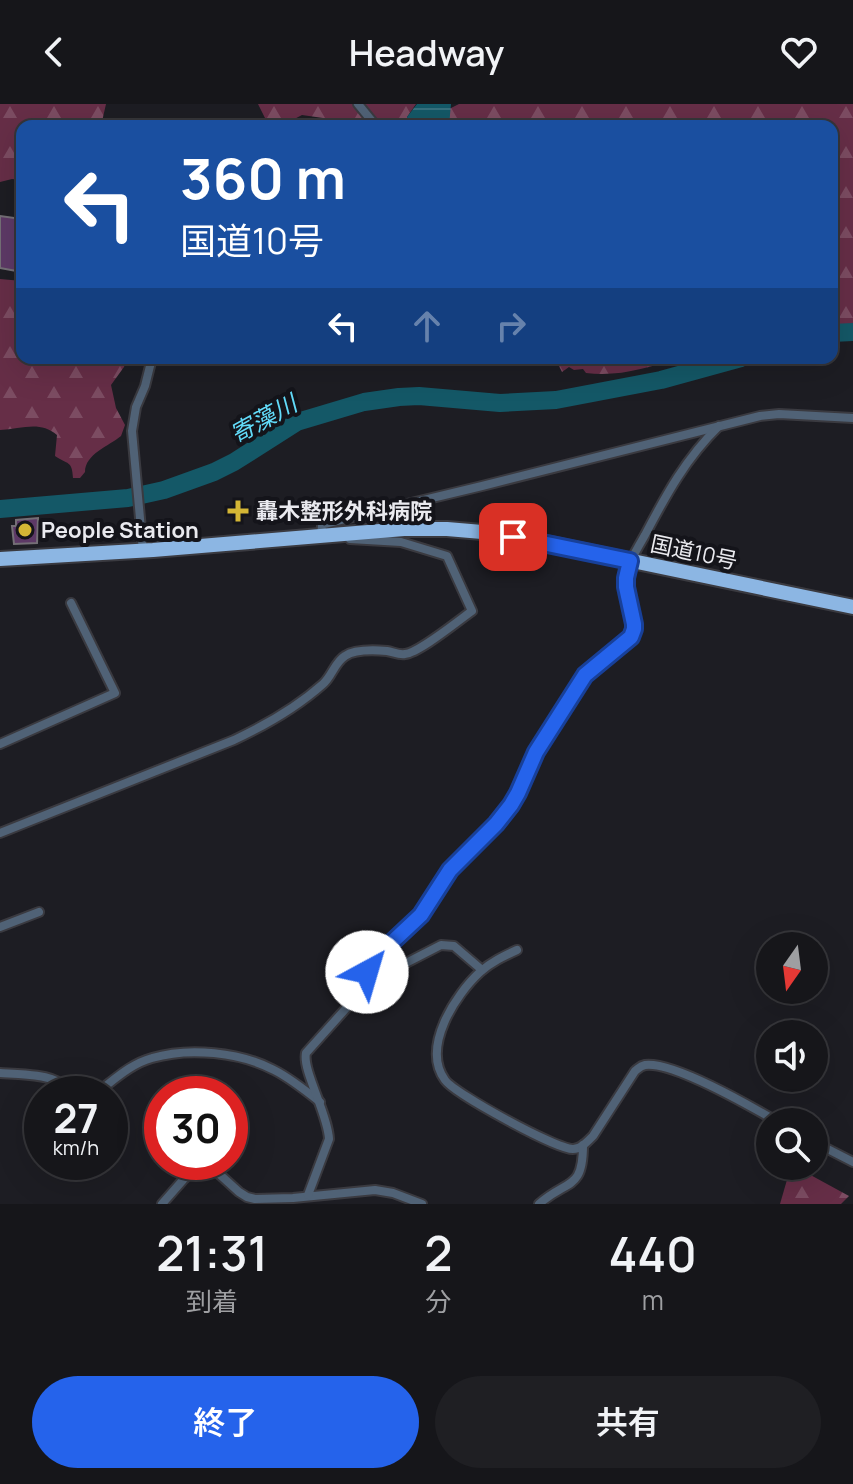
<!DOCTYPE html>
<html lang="ja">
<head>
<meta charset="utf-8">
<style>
  body { margin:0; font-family:Manrope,"Noto Sans JP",sans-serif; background:#1f1f23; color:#f1f3f6; height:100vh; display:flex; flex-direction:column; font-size:30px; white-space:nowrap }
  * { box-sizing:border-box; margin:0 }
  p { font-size:26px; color:#9e9fa2 }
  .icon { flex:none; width:44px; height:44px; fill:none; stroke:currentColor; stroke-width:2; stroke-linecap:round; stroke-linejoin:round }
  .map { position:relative; height:1100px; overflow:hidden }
  .details { display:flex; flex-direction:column; background:#16161a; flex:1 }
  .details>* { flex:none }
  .top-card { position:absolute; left:16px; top:16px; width:822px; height:244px; border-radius:16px; box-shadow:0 8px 32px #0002,0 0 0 2px #353539; background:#1a4fa0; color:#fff; overflow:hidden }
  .needle { width:52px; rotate:194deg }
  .buttons { position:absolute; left:756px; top:828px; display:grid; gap:16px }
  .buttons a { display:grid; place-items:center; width:72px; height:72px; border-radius:50%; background:#16161a; box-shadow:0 8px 32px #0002,0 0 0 2px #353539; font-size:40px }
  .speed { position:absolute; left:24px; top:972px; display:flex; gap:16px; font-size:40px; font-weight:700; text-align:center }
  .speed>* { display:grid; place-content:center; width:104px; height:104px; border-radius:50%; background:#16161a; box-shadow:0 8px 32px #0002,0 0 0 2px #353539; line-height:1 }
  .speed small { font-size:20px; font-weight:400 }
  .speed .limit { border:12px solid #d22; background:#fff; color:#111 }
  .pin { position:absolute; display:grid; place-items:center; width:68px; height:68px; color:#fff; margin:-34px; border-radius:16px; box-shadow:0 4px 12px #0006 }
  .me { position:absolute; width:88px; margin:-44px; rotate:39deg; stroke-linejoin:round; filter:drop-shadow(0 0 6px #0008) }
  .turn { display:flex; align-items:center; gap:28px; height:168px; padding:0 32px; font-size:36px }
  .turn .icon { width:104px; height:104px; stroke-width:2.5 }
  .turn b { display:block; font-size:56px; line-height:68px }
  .lanes { display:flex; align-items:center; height:76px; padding:0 32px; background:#0003; justify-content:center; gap:40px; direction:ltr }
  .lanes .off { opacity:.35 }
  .eta { display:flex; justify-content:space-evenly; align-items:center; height:136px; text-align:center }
  .eta b { font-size:48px; font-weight:600; line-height:56px }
  .cta { display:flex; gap:16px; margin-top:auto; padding:16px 32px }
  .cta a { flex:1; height:92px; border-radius:48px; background:#2563eb; color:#fff; font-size:32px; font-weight:600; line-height:92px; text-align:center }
  .cta a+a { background:#1f1f23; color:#f1f3f6 }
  header { display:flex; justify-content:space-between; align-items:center; height:104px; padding:0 32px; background:#16161a; font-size:36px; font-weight:600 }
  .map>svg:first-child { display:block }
</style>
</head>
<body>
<header><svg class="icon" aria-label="back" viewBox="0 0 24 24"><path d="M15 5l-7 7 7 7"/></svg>Headway<svg class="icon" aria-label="heart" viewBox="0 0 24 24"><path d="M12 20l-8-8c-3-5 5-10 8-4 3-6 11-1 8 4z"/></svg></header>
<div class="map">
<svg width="853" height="1100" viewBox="0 0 853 1100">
  <defs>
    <pattern id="forest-firs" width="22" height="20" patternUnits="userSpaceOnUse" patternTransform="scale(2)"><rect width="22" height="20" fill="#662e47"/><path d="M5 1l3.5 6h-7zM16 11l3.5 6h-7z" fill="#7c4c62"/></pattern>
    <pattern id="water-rules" width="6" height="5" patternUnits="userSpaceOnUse" patternTransform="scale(2)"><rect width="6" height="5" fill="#145867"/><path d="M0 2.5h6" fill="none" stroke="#36707d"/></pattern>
  </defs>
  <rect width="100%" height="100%" fill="#1d1d23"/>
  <!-- forest -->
  <g fill="url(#forest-firs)">
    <path d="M 0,0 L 106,0 L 101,22 L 22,22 L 22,76 L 12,75 L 0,78 Z"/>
    <path d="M 258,0 L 416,0 L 407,13 L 410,22 L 293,22 L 310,18 L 327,19 L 330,15 L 302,11 L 281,22 L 273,22 L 265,14 Z"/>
    <path d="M 459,0 L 853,0 L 853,223 L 832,224 L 832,22 L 449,22 L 449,5 Z"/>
    <path d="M 0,175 L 22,177 L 22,254 L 127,254 L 124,263 L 111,281 L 116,304 L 125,321 L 121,332 C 109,342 85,350 85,368 L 80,374 L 73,374 C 72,356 68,361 55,352 L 57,331 C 40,316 21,325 0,326 Z"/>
    <path d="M 555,254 L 679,254 C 647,264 619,273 586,269 L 583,265 L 574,266 L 569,263 L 562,268 Z"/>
    <path d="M 791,1062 L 794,1062 L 849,1092 L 841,1100 L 780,1100 Z"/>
  </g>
  <!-- water -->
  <path fill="url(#water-rules)" d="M 417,0 L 451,0 L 449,22 L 410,22 L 407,13 Z"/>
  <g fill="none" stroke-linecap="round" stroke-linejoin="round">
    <!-- river -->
    <g stroke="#145867" stroke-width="18">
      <path d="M 832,229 L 853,228"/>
      <path d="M 0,405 L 128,394 L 164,386 L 214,368 L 234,358 L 297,318 L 364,298 L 399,293 L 419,292 L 500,299 L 556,296 L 661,276 L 741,254"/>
    </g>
  </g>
  <!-- building -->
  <g fill="#5d3966" stroke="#746f76" stroke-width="2">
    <path d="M 0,112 L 22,115 L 22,168 L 0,164 Z"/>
    <path d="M 38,414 L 37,439 L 14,440 L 12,422 L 16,422 L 16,416 Z"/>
  </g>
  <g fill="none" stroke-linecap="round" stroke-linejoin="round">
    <!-- minor casing -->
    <g stroke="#3a3a40" stroke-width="12">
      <g id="minor">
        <path d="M 358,0 L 376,22"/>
        <path d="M 325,433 L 321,432 L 322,422 L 324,420 L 482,382 L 760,312 L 779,310 L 853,314"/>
        <path d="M 143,447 L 132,327 L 136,303 L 145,282 L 152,254"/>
        <path d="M 0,640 L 115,589 L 71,499"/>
        <path d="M 0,729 L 234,636 C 266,621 296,604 323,580 C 332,572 335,558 345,552 C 355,545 375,546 387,547 C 393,548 399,551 405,550 C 419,549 459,516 472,507 L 447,452 L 401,438 L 350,435"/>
        <path d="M 0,823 L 39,808"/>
        <path d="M 517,846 C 504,852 491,858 480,868 C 456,890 421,943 445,976 C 455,990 556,1045 573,1045 C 581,1045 587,1038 593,1032 L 635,967 C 639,964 640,962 645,961 C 673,957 752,1003 778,1018"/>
        <path d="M 365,877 L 378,869 L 406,859 L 441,841 L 454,842 L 482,866"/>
        <path d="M 0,969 C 13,970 50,970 59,979 C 62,982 64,987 67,990"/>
        <path d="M 95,990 C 113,977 130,960 152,954 C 189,943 240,948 274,966 C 290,974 305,986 320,998"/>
        <path d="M 814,1038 L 853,1058"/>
        <path d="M 206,1058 L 239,1088 L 247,1093 L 255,1095 L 293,1094 L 375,1086 L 393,1089 L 422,1100"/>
        <path d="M 308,1091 L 329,1035 C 328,1010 302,966 306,949 L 358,891 C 366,880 365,867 373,856 L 421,811 L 450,766 L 496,720 L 511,701 L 518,689 L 536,648 L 585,571 L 631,533 L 634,525 L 634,520 C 631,506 625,491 626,477 C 627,460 637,445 645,431 C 666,391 686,354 719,322"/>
        <path d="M 162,1100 L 183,1076 L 201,1058"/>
        <path d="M 539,1100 C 567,1075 583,1087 583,1041"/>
      </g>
    </g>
    <!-- trunk casing -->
    <g stroke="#3a3a40" stroke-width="18">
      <path id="trunk" d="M 0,455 L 153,446 L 404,425 L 447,425 L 482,428 L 546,439 L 853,503"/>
    </g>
    <!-- minor -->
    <use href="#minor" stroke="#506276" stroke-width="8"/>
    <!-- trunk -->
    <use href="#trunk" stroke="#8cb6e3" stroke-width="14"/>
  </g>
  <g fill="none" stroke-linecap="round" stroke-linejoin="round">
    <!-- route casing -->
    <g stroke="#184099" stroke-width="20">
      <path id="route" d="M 367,868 L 373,856 L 421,811 L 450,766 L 496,720 L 511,701 L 518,689 L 536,648 L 585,571 L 631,533 L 634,525 L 634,520 L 626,483 L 626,474 L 630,457 L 513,433"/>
    </g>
    <!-- route -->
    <use href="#route" stroke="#2563eb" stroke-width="14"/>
  </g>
  <!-- markers -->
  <g fill="#d4b635" stroke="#14141a" stroke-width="3">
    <path d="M234 395h8v8h8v8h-8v8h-8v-8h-8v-8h8z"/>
    <circle cx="25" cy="426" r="8"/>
  </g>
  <g text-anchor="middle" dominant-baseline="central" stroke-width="8" stroke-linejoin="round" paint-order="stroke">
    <!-- poi labels -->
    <g font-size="22" font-weight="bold" fill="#eaeaef" stroke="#14141a" text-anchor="start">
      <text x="256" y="407">轟木整形外科病院</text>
      <text x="41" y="426">People Station</text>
    </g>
    <!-- street labels -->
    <g font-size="22" fill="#eaeaef" stroke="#14141a">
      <text transform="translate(694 448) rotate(12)">国道10号</text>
    </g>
    <!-- water labels -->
    <g font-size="24" font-style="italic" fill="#62dcfa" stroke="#14141a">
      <text transform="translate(263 314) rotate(-29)">寄藻川</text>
    </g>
  </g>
</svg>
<div class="buttons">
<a><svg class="needle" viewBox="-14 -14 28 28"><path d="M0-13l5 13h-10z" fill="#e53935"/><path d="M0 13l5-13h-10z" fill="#9e9fa2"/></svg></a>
<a><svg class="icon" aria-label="sound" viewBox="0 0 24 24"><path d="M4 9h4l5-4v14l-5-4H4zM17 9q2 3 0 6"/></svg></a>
<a><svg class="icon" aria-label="search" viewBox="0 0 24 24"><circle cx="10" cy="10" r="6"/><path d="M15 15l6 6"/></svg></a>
</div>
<div class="speed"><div>27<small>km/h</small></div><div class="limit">30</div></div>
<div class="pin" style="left:513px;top:433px;background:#d93025"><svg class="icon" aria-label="arrive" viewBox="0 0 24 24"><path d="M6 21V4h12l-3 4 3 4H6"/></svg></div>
<svg class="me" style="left:367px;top:868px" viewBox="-20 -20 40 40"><circle r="19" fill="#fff"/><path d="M0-13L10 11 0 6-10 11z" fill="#2563eb"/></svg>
<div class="top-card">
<div class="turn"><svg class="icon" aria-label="left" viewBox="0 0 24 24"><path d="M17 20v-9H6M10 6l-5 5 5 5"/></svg><div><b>360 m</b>国道10号</div></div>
<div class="lanes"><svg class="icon" aria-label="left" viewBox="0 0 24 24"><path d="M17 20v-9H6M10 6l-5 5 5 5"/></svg><svg class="icon off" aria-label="ahead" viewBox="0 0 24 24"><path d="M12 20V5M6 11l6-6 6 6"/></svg><svg class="icon off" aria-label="right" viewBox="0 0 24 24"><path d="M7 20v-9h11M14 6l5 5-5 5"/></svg></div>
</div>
</div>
<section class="details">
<div class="eta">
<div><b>21:31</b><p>到着</p></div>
<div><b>2</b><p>分</p></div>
<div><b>440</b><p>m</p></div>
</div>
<div class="cta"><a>終了</a><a>共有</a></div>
</section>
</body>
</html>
